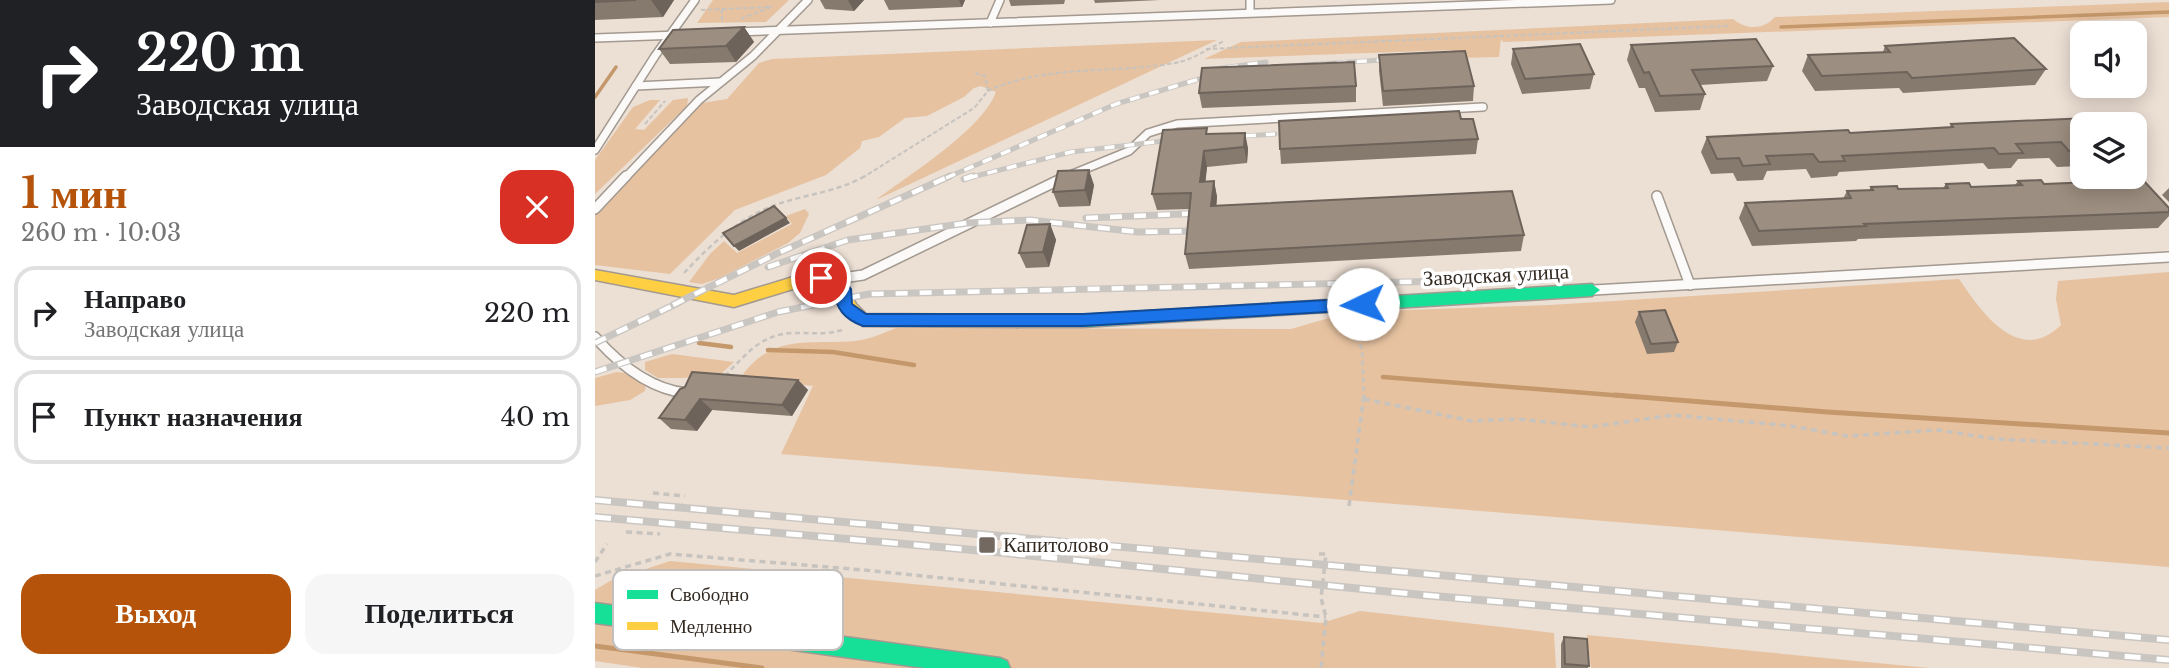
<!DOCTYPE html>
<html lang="ru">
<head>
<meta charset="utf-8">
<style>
  body { margin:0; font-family:"Libre Baskerville",serif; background:#f6f6f6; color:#202124; height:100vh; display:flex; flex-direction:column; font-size:26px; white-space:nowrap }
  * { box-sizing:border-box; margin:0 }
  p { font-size:23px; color:#757577 }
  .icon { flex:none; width:38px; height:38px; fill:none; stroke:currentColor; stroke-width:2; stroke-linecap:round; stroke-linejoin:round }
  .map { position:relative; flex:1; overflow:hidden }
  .drawer { display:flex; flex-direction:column; background:#fff; width:595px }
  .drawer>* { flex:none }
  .top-card { background:#202124; color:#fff; overflow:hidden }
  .buttons { position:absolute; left:1475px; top:21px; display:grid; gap:14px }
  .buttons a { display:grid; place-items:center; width:77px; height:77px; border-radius:14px; background:#fff; box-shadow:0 4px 18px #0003; font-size:35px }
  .pin { position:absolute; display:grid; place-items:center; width:60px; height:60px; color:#fff; margin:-30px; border:4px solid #fff; border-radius:50%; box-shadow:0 2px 7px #0007 }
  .me { position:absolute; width:77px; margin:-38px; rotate:267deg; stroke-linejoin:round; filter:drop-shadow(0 0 5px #0008) }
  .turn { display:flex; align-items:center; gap:24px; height:147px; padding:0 21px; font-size:32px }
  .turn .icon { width:91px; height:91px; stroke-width:2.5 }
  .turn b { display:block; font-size:49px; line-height:60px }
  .round { display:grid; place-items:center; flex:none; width:74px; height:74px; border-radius:21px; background:#f6f6f6 }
  .overview { display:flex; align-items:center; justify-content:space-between; height:119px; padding:0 21px }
  h1 { font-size:42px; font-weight:800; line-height:52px; color:#b45309 }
  .cta { display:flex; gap:14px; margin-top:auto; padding:14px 21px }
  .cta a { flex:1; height:80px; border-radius:21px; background:#b45309; color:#fff; font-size:28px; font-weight:800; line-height:80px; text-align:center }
  .cta a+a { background:#f6f6f6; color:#202124 }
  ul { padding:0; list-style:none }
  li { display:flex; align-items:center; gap:21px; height:94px; margin:0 14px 10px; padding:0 7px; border:4px solid #e0e0e0; border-radius:21px }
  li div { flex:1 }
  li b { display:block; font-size:26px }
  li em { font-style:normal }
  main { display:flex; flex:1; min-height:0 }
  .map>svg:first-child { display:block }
</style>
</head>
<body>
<main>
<section class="drawer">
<div class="top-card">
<div class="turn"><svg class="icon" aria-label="right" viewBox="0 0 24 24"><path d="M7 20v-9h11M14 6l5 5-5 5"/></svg><div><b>220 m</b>Заводская улица</div></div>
</div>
<div class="overview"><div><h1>1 мин</h1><p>260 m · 10:03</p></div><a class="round" style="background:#d93025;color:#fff"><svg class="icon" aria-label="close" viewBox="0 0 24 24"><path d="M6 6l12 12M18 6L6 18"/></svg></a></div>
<ul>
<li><svg class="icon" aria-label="right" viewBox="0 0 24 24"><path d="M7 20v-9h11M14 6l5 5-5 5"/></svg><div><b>Направо</b><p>Заводская улица</p></div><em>220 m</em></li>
<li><svg class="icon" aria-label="arrive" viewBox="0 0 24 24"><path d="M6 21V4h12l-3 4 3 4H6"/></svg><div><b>Пункт назначения</b></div><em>40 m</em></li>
</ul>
<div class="cta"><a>Выход</a><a>Поделиться</a></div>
</section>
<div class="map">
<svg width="1574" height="668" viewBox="0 0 1574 668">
  <rect width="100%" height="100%" fill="#ecdfd4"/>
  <!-- green -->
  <g fill="#e6c2a0">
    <path d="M 118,0 L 194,0 L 171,22 L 102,23 Z"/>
    <path d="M 1574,2 L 1574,17 L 908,42 L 906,39 L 904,57 L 864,58 L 857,50 L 609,59 L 646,42 L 1138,19 C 1151,30 1168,30 1180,17 Z"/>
    <path d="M 622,40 L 281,200 C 315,174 387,130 401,92 L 386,86 L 379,88 L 369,97 L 332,116 L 310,118 L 284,137 L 267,141 L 265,148 L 231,175 L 140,210 L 75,274 L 0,265 L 0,215 L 107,103 L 132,99 L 164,63 L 177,59 Z"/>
    <path d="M 93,98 L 92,106 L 0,194 L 0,160 L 38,107 L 55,100 L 65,100 L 40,129 L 49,130 L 78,100 Z"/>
    <path d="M 210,209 L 214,214 L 205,233 L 193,243 L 125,278 L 107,284 L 94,282 L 115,254 L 129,241 L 142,253 L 197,224 L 191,216 Z"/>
    <path d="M 1574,272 L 1574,567 L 186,454 L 218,386 L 146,377 C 177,333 213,345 260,341 C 274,340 288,333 301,328 L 696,329 L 755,312 L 955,305 L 1364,279 C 1387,313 1424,366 1466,325 L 1461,299 L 1463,281 Z"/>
    <path d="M 77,354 L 139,362 L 127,373 L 89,378 L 63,378 L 50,370 L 50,362 Z"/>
    <path d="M 22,372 L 29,373 L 51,384 L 50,391 L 35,400 L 0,406 L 0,378 Z"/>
    <path d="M 75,561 L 727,623 L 765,611 L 959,633 L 961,668 L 48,668 L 0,661 L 0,590 L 15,581 Z"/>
    <path d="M 992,635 L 1334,668 L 996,668 Z"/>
  </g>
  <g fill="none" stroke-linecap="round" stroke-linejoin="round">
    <!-- stream-far2 -->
    <g stroke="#c4986b" stroke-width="3.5">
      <path d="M 1186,27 L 1574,12"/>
      <path d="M 0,97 L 21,67"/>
    </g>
    <!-- stream-far1 -->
    <g stroke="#c4986b" stroke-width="4.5">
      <path d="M 104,343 L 136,347"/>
      <path d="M 173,350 L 238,352 L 319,365"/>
      <path d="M 788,377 L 1042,397"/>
    </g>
    <!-- stream -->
    <g stroke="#c4986b" stroke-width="5">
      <path d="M 1020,395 L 1232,412 L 1574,433"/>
      <path d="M 0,646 L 167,668"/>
    </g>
    <!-- lane-far1 casing -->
    <g stroke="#a29990" stroke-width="10">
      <g id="lane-far1">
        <path d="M 655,0 L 655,12"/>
        <path d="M 395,23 L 405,0"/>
        <path d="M 140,32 L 1016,0"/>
        <path d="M 0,38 L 84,35"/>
        <path d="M 41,86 L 125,82"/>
        <path d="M 0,150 L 60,56 L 100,0"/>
        <path d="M 30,178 L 104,100 L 158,56 L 213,0"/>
        <path d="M 468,178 L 534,151 L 553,133 L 582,124 L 888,107"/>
      </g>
    </g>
    <!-- lane casing -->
    <g stroke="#a29990" stroke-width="12">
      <g id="lane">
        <path d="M 1062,196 L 1095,285"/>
        <path d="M 0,209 L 31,176"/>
        <path d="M 241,279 L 268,275 L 472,176"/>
        <path d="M 999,290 L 1574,257"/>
        <path d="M 0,337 C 23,363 55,389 91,393"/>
      </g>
    </g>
    <!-- fast casing -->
    <g stroke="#a29990" stroke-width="3">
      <g id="fast">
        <path d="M 997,284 L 1005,290 L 997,296 L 488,327 L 422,327 L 414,321 L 422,315 L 488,315 Z"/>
        <path d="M 0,603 L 405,658 L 412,661 L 415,668 L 330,668 L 0,623 Z"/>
      </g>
    </g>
    <!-- slow casing -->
    <g stroke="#a29990" stroke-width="3">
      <path id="slow" d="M 0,270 L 139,295 L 208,274 L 245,275 L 261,304 L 271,314 L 422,315 L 430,321 L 422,327 L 268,326 L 250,313 L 236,285 L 208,286 L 139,307 L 0,280 Z"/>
    </g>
    <!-- path-far2 -->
    <g stroke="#c7c3be" stroke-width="2" stroke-dasharray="4.5 2.5" stroke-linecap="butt">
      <path d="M 127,9 L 127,22"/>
      <path d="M 106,10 L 176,7 L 146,19"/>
      <path d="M 611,49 L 1133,26"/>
      <path d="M 393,91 C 450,64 519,74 580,63 C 597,60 613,49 629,41"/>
      <path d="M 50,124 L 70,101"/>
      <path d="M 267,178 L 379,108 L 393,91 L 390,76 L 380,73"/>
    </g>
    <!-- path-far1 -->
    <g stroke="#c7c3be" stroke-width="2.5" stroke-dasharray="5 3.5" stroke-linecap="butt">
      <path d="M 89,273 C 117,243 146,216 186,203 C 214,194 244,191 270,176"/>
      <path d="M 752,322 L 767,349 L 769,397"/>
      <path d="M 130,376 C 151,354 167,333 200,333 C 217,333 233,335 250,329"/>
    </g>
    <!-- path -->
    <g stroke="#c7c3be" stroke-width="3.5" stroke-dasharray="6 4.5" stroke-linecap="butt">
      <path d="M 769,399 L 877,421 L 923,419 L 995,427 L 1078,415 L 1196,426 L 1252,436 L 1342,430 L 1401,439 L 1574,448"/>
      <path d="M 58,493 L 90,496"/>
      <path d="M 754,506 L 769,395"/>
      <path d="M 31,532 L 65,534"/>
      <path d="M 724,554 L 731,554 L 726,598 L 731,617 L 726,668"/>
      <path d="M 0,562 L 12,544"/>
      <path d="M 0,576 L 75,554 L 269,570 L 731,617"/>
    </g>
    <!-- lane-far1 -->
    <use href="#lane-far1" stroke="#fcfaf9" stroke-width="7"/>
    <!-- lane -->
    <use href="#lane" stroke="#fcfaf9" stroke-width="9"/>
    <!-- fast -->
    <use href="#fast" fill="#16e098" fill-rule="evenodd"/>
    <!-- slow -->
    <use href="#slow" fill="#ffcf43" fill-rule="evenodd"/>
    <!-- rail-far2 casing -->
    <g stroke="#c9c6c2" stroke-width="5">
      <g id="rail-far2">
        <path d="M 662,68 L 802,59"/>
        <path d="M 613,70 L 671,62"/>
        <path d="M 631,137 L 680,134"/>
        <path d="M 351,178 L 521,104 L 624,73"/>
        <path d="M 373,178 L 476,152 L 585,139"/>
      </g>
    </g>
    <!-- rail-far1 casing -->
    <g stroke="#c9c6c2" stroke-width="7">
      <g id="rail-far1">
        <path d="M 369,179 L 378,176"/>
        <path d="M 491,218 L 613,213"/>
        <path d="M 173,267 L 253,240 L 372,223 L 435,220 L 543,232 L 597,231"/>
        <path d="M 78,305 L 181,254 L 355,176"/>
        <path d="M 0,343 L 85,302"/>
        <path d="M 0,372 L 183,312 L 274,294 L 897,280"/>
      </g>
    </g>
    <!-- rail casing -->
    <g stroke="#c9c6c2" stroke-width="8">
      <g id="rail">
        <path d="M 0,500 L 1574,640"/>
        <path d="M 0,517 L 390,551 L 827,595 L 1574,660"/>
      </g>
    </g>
    <!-- rail-far2 -->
    <use href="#rail-far2" stroke="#fff" stroke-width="3.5" stroke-dasharray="10" stroke-linecap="butt"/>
    <!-- rail-far1 -->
    <use href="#rail-far1" stroke="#fff" stroke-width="4.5" stroke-dasharray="12" stroke-linecap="butt"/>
    <!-- rail -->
    <use href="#rail" stroke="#fff" stroke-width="5" stroke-dasharray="16" stroke-linecap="butt"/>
  </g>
  <!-- wall -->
  <g fill="#867a6e">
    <path d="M 0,0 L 79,0 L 68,17 L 0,20 Z"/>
    <path d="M 225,0 L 269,0 L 259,11 L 230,9 Z"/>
    <path d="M 289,0 L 370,0 L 367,7 L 294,10 Z"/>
    <path d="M 414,0 L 470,0 L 469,4 L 416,6 Z"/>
    <path d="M 499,0 L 565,0 L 500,3 Z"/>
    <path d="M 149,27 L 159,42 L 141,62 L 75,64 L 64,49 Z"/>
    <path d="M 1036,45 L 1178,66 L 1172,81 L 1105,85 L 1110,94 L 1105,110 L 1060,112 L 1050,88 L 1044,88 L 1032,60 Z"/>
    <path d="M 1290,46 L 1451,69 L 1440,85 L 1308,93 L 1304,88 L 1220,91 L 1207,71 L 1213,55 L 1288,52 Z"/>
    <path d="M 918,49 L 999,74 L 995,89 L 927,94 L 916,64 Z"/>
    <path d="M 784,55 L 879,86 L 878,101 L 788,106 L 784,71 Z"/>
    <path d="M 761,86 L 761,102 L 607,108 L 604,93 Z"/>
    <path d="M 866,119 L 883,139 L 881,154 L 686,164 L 685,149 Z"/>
    <path d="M 1356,124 L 1488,124 L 1488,164 L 1486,166 L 1462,167 L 1454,158 L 1423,159 L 1416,168 L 1393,169 L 1388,163 L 1244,172 L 1242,176 L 1216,178 L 1211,169 L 1172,171 L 1168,180 L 1142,181 L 1138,173 L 1116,174 L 1106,152 L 1112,137 L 1255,133 L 1355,127 Z"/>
    <path d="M 613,134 L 653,148 L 652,163 L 612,167 L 610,181 L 619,181 L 622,197 L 621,206 L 929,235 L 926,251 L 594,269 L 590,254 L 594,209 L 562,210 L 557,194 Z"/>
    <path d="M 1496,179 L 1524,181 L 1574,208 L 1574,216 L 1563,228 L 1263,239 L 1261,241 L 1157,246 L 1144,218 L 1150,203 L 1248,199 L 1252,191 L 1274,190 L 1276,187 L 1303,189 L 1348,188 L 1351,184 L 1376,187 L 1420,185 L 1423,181 L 1449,184 L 1493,183 Z"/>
    <path d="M 499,185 L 495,206 L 464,207 L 458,192 Z"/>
    <path d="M 1574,188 L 1574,202 L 1567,195 Z"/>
    <path d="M 455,224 L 461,240 L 454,267 L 431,268 L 424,253 Z"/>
    <path d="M 1044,312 L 1083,342 L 1079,352 L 1052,354 L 1040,322 Z"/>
    <path d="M 203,380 L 213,390 L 197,416 L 117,410 L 102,431 L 76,429 L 64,418 L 85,389 Z"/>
    <path d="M 969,637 L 994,666 L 993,668 L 966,668 L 966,644 Z"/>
  </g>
  <!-- shaded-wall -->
  <g fill="#6d635a">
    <path d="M 56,0 L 79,0 L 68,17 Z"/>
    <path d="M 253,0 L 269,0 L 259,11 Z"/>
    <path d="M 364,0 L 370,0 L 367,7 Z"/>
    <path d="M 149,27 L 159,42 L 141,62 L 131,46 Z"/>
    <path d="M 650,133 L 653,148 L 652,163 L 649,147 Z"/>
    <path d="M 609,151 L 612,167 L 609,197 L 605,182 Z"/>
    <path d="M 494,170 L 499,185 L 495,206 L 490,190 Z"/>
    <path d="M 619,181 L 622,197 L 620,222 L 616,206 Z"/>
    <path d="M 191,218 L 195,223 L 144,251 L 139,246 Z"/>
    <path d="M 455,224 L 461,240 L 454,267 L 448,252 Z"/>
    <path d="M 203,380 L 213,390 L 197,416 L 187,405 Z"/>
    <path d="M 105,399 L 117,410 L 102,431 L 90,420 Z"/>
  </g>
  <!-- building -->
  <g fill="#9c8e80" stroke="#6d635a" stroke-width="2">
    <path d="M 0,0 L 41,0 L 0,2 Z"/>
    <path d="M 149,27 L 131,46 L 64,49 L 78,30 Z"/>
    <path d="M 1419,38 L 1451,69 L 1317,78 L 1312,72 L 1227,76 L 1213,55 L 1295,52 L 1290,46 Z"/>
    <path d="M 1161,39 L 1178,66 L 1097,70 L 1110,94 L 1065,96 L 1054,72 L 1049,73 L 1036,45 Z"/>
    <path d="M 985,44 L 999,74 L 930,79 L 918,49 Z"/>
    <path d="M 870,51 L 879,86 L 788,91 L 784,55 Z"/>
    <path d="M 759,62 L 761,86 L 604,93 L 607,68 Z"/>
    <path d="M 864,111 L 866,119 L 878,119 L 883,139 L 685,149 L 684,121 Z"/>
    <path d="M 1493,118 L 1498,124 L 1488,124 L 1488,151 L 1474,151 L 1466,142 L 1421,144 L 1428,153 L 1404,154 L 1399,148 L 1247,156 L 1250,161 L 1224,162 L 1218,154 L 1171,156 L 1175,164 L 1148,166 L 1144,158 L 1122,159 L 1112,137 L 1253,130 L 1255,133 L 1358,127 L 1356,124 Z"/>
    <path d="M 612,128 L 611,134 L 650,133 L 649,147 L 609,151 L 605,182 L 619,181 L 616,206 L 917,191 L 929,235 L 590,254 L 596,193 L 557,194 L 568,130 Z"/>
    <path d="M 494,170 L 490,190 L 458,192 L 463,171 Z"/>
    <path d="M 1521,178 L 1524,181 L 1549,181 L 1574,208 L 1574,212 L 1269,224 L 1271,226 L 1164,231 L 1150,203 L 1256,198 L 1252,191 L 1278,190 L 1276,187 L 1302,186 L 1303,189 L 1353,188 L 1351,184 L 1374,183 L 1376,187 L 1427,185 L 1423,181 L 1446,180 L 1449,184 L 1499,182 L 1496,179 Z"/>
    <path d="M 179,206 L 191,218 L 139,246 L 128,233 Z"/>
    <path d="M 455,224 L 448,252 L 424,253 L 432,225 Z"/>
    <path d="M 1070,310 L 1083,342 L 1056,344 L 1044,312 Z"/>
    <path d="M 97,372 L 203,380 L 187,405 L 105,399 L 90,420 L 64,418 L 85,389 L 90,387 Z"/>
    <path d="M 969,637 L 992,639 L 994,666 L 970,664 Z"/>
  </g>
  <!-- route -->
  <path fill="#1a73e8" stroke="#114b97" stroke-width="2" d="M 226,272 L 245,275 L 256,289 L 257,304 L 271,314 L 488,314 L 768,298 L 775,304 L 768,310 L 488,326 L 268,326 C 251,320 239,308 240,290 L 235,284 L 221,281 L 218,278 Z"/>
  <!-- markers -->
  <rect fill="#736960" stroke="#fff" stroke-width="2.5" x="383" y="536" width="18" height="18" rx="3.5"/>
  <g text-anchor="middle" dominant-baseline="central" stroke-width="7" stroke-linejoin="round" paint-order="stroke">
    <!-- street labels -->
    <g font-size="21" fill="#322921" stroke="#fff">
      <text transform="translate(901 275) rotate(-3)">Заводская улица</text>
    </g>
    <!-- poi labels -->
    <g font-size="21" fill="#322921" stroke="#fff" text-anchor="start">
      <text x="408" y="545">Капитолово</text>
    </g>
  </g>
  <!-- legend -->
  <rect x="18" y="570" width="230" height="80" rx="10" fill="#fff" stroke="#c2bfbc" stroke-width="2"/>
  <rect x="32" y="590" width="31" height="9" fill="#16e098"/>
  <rect x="32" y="622" width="31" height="8" fill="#ffcf43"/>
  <g font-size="19" fill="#322921">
    <text x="75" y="601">Свободно</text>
    <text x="75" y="633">Медленно</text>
  </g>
</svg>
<div class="buttons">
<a><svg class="icon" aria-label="sound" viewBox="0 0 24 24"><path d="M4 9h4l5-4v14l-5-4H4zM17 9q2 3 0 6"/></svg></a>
<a><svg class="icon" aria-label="layers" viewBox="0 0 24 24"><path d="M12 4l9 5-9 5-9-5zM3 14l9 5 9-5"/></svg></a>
</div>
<div class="pin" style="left:226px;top:278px;background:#d93025"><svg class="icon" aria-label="arrive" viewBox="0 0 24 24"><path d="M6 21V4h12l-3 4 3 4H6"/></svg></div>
<svg class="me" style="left:768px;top:304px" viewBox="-20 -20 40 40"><circle r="19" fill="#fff"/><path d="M0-13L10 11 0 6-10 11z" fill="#1a73e8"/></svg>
</div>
</main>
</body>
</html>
